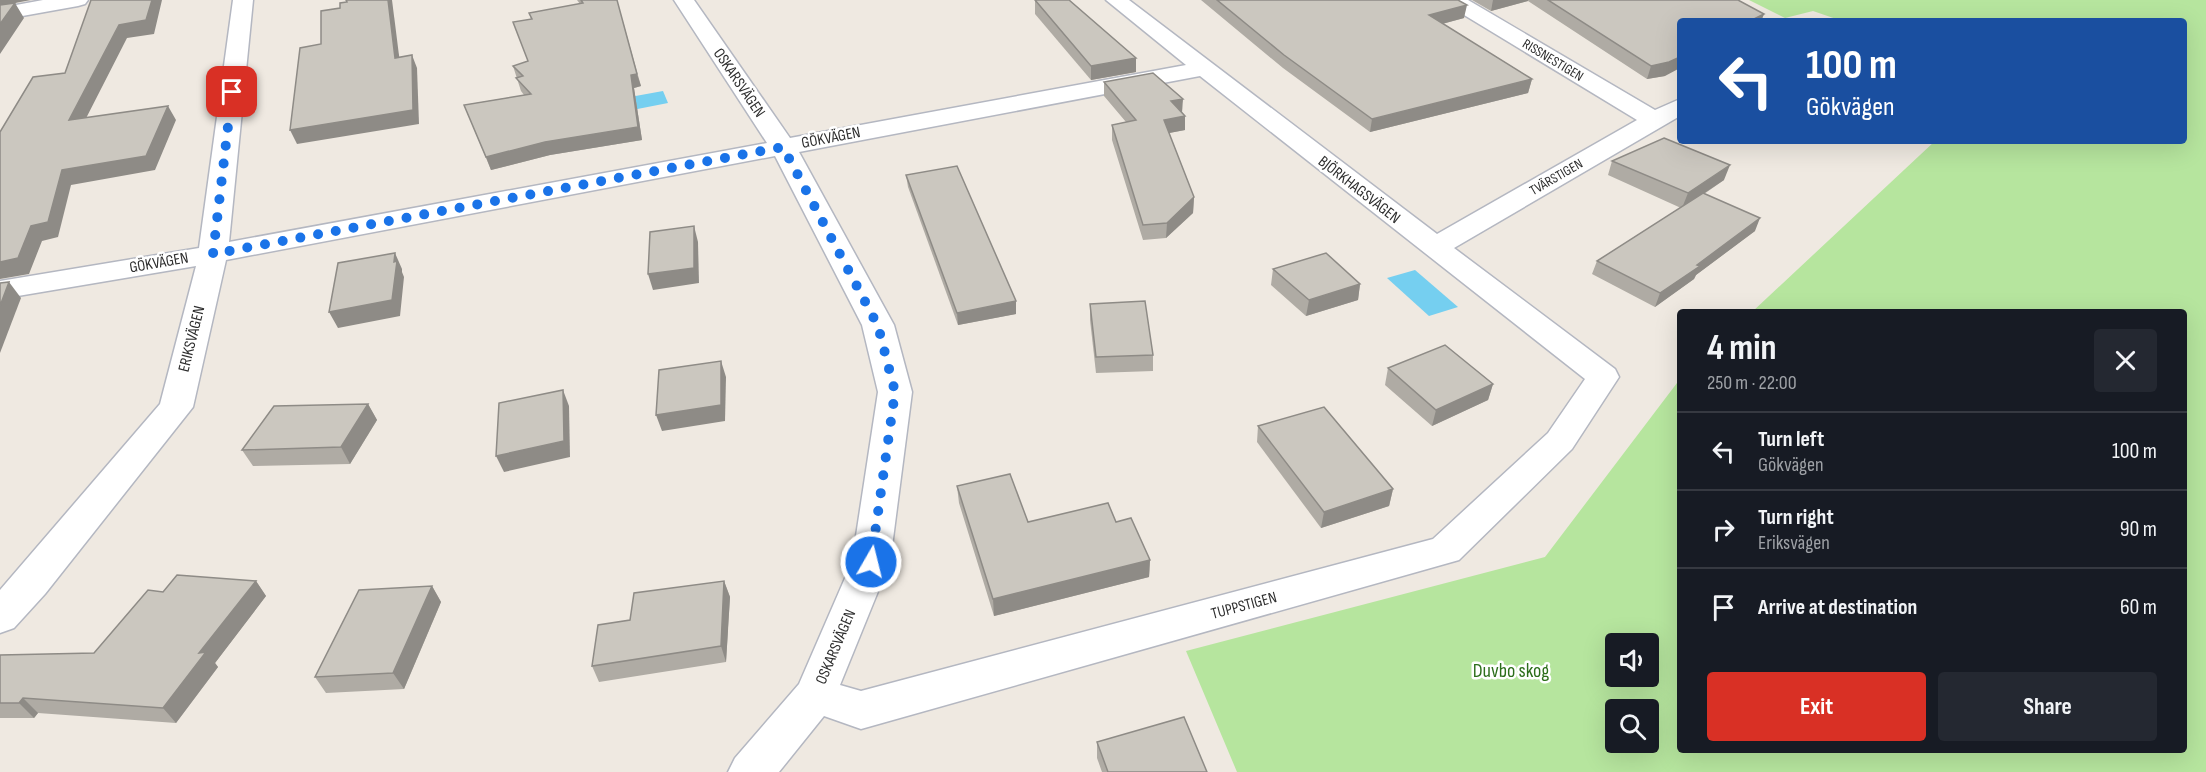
<!DOCTYPE html>
<html lang="en">
<head>
<meta charset="utf-8">
<style>
  body { margin:0; font-family:"Sofia Sans Condensed",sans-serif; background:#242831; color:#f1f3f6; height:100vh; display:flex; flex-direction:column; font-size:22px; white-space:nowrap }
  * { box-sizing:border-box; margin:0 }
  p { font-size:20px; color:#9ea1a6 }
  .icon { flex:none; width:33px; height:33px; fill:none; stroke:currentColor; stroke-width:2; stroke-linecap:round; stroke-linejoin:round }
  .map { position:relative; flex:1; overflow:hidden }
  .panel { position:absolute; left:1677px; top:309px; width:510px; height:444px; display:flex; flex-direction:column; background:#171b24; border-radius:6px; box-shadow:0 6px 24px #0002 }
  .panel>* { flex:none }
  .guide { position:absolute; left:1677px; top:18px; width:510px; height:126px; border-radius:6px; box-shadow:0 6px 24px #0002; background:#1a4fa0; color:#fff; overflow:hidden }
  .tools { position:absolute; left:1605px; top:633px; display:grid; gap:12px }
  .tools a { display:grid; place-items:center; width:54px; height:54px; border-radius:6px; background:#171b24; box-shadow:0 6px 24px #0002; font-size:30px }
  .pin { position:absolute; display:grid; place-items:center; width:51px; height:51px; color:#fff; margin:-26px; border-radius:12px; box-shadow:0 3px 9px #0006 }
  .me { position:absolute; width:66px; margin:-33px; rotate:8deg; stroke-linejoin:round; filter:drop-shadow(0 0 4px #0008) }
  .turn { display:flex; align-items:center; gap:21px; height:126px; padding:0 30px; font-size:27px }
  .turn .icon { width:78px; height:78px; stroke-width:2.5 }
  .turn b { display:block; font-size:42px; line-height:51px }
  .round { display:grid; place-items:center; flex:none; width:63px; height:63px; border-radius:6px; background:#242831 }
  .summary { display:flex; align-items:center; justify-content:space-between; height:102px; padding:0 30px }
  h1 { font-size:36px; font-weight:700; line-height:45px }
  .primary-button { display:flex; gap:12px; margin-top:auto; padding:12px 30px }
  .primary-button a { flex:1; height:69px; border-radius:6px; background:#d93025; color:#fff; font-size:24px; font-weight:700; line-height:69px; text-align:center }
  .primary-button a+a { background:#242831; color:#f1f3f6 }
  ul { padding:0; list-style:none }
  li { display:flex; align-items:center; gap:18px; height:78px; padding:0 30px; border-top:2px solid #363941 }
  li div { flex:1 }
  li b { display:block; font-size:22px }
  li em { font-style:normal }
  .map>svg:first-child { display:block }
</style>
</head>
<body>
<div class="map">
<svg width="2206" height="772" viewBox="0 0 2206 772">
  <rect width="100%" height="100%" fill="#efe9e1"/>
  <!-- green -->
  <path fill="#b6e59e" fill-rule="evenodd" d="M 1749,0 L 2206,0 L 2206,772 L 1237,772 L 1186,651 L 1545,557 L 1680,379 L 1680,750 L 2184,750 L 2184,312 L 1752,312 L 1935,141 L 2184,141 L 2184,21 L 1842,21 L 1813,11 L 1785,18 ZM 1616,644 L 1648,644 L 1648,676 L 1616,676 ZM 1616,710 L 1648,710 L 1648,742 L 1616,742 Z"/>
  <!-- water -->
  <g fill="#75cff0">
    <path d="M 663,91 L 668,103 L 612,114 L 608,101 Z"/>
    <path d="M 1415,270 L 1458,307 L 1429,316 L 1387,278 Z"/>
  </g>
  <g fill="none" stroke-linecap="round" stroke-linejoin="round">
    <!-- minor casing -->
    <g stroke="#b4b7c1" stroke-width="3">
      <g id="minor">
        <path d="M 43,0 L 88,0 L 85,4 L 78,6 L 0,20 L 0,8 Z"/>
        <path d="M 233,0 L 253,0 L 229,242 L 767,143 L 674,0 L 694,0 L 790,138 L 1186,65 L 1106,0 L 1129,0 L 1437,234 L 1637,120 L 1446,4 L 1443,0 L 1468,0 L 1655,110 L 1680,99 L 1680,116 L 1454,248 L 1615,369 L 1619,377 L 1572,449 L 1459,560 L 861,729 L 824,716 L 779,772 L 728,772 L 735,758 L 799,684 L 852,562 L 878,392 L 862,325 L 775,156 L 226,260 L 193,407 L 45,594 L 14,628 L 0,633 L 0,590 L 160,404 L 196,266 L 0,299 L 0,281 L 199,248 ZM 1200,76 L 1585,379 L 1548,433 L 1433,539 L 861,691 L 840,685 L 890,562 L 912,392 L 894,325 L 799,152 Z"/>
      </g>
    </g>
    <!-- minor -->
    <use href="#minor" fill="#fff" fill-rule="evenodd"/>
  </g>
  <!-- wall -->
  <g fill="#afaba4">
    <path d="M 577,0 L 617,0 L 641,86 L 634,88 L 642,140 L 550,155 L 491,170 L 464,105 L 524,95 L 521,91 L 513,66 L 527,62 L 531,19 L 529,13 L 580,4 Z"/>
    <path d="M 1035,0 L 1136,72 L 1091,80 L 1035,14 Z"/>
    <path d="M 1201,0 L 1458,0 L 1464,18 L 1442,24 L 1532,79 L 1528,93 L 1370,132 L 1283,68 Z"/>
    <path d="M 1472,0 L 1738,0 L 1764,14 L 1761,21 L 1680,21 L 1665,76 L 1647,79 L 1528,1 L 1491,11 Z"/>
    <path d="M 1104,82 L 1182,112 L 1185,116 L 1185,130 L 1169,133 L 1194,197 L 1193,213 L 1166,238 L 1143,240 L 1112,140 L 1112,125 L 1126,122 L 1104,96 Z"/>
    <path d="M 1612,161 L 1724,180 L 1704,194 L 1755,231 L 1696,275 L 1694,279 L 1655,307 L 1592,274 L 1597,261 L 1681,208 L 1608,175 Z"/>
    <path d="M 906,175 L 1016,301 L 1016,314 L 958,325 L 908,187 Z"/>
    <path d="M 1273,269 L 1360,284 L 1358,300 L 1306,316 L 1271,285 Z"/>
    <path d="M 1090,304 L 1153,355 L 1153,371 L 1096,373 L 1090,320 Z"/>
    <path d="M 1388,368 L 1493,384 L 1488,400 L 1432,426 L 1385,385 Z"/>
    <path d="M 368,404 L 377,420 L 350,464 L 253,466 L 242,450 Z"/>
    <path d="M 1258,426 L 1393,489 L 1389,506 L 1321,528 L 1257,442 Z"/>
    <path d="M 957,486 L 1028,522 L 1116,522 L 1150,560 L 1149,577 L 994,616 L 959,503 Z"/>
    <path d="M 256,581 L 266,596 L 215,663 L 218,667 L 176,723 L 38,713 L 34,718 L 0,718 L 0,655 L 94,653 L 163,592 Z"/>
    <path d="M 724,581 L 730,597 L 726,662 L 599,682 L 592,666 L 630,620 Z"/>
    <path d="M 432,586 L 441,602 L 404,689 L 326,693 L 315,677 Z"/>
    <path d="M 1097,742 L 1207,772 L 1102,772 L 1097,758 Z"/>
  </g>
  <!-- shaded-wall -->
  <g fill="#8e8b86">
    <path d="M 0,0 L 31,0 L 15,3 L 24,18 L 0,54 Z"/>
    <path d="M 152,0 L 162,0 L 154,34 L 127,38 L 78,134 L 69,120 L 119,25 Z"/>
    <path d="M 388,0 L 392,0 L 401,71 L 395,58 Z"/>
    <path d="M 1493,0 L 1528,0 L 1528,1 L 1491,11 Z"/>
    <path d="M 1467,5 L 1464,18 L 1427,28 L 1429,15 Z"/>
    <path d="M 1764,14 L 1761,21 L 1750,21 Z"/>
    <path d="M 412,55 L 417,68 L 419,124 L 297,144 L 290,130 Z"/>
    <path d="M 1680,57 L 1680,68 L 1665,76 L 1647,79 L 1651,66 Z"/>
    <path d="M 1136,58 L 1136,72 L 1091,80 L 1091,66 Z"/>
    <path d="M 637,74 L 641,86 L 634,88 L 642,140 L 550,155 L 491,170 L 486,157 L 631,75 Z"/>
    <path d="M 1532,79 L 1528,93 L 1370,132 L 1372,119 Z"/>
    <path d="M 1183,99 L 1182,113 L 1171,101 Z"/>
    <path d="M 168,106 L 176,120 L 155,170 L 71,185 L 58,237 L 42,241 L 29,274 L 0,279 L 0,262 L 31,226 L 62,170 Z"/>
    <path d="M 1185,116 L 1185,130 L 1164,134 L 1164,120 Z"/>
    <path d="M 1730,165 L 1724,180 L 1682,208 L 1688,193 Z"/>
    <path d="M 1194,197 L 1193,213 L 1166,238 L 1167,223 Z"/>
    <path d="M 1760,218 L 1755,231 L 1696,275 L 1694,279 L 1655,307 L 1660,293 Z"/>
    <path d="M 694,226 L 698,242 L 699,283 L 653,290 L 648,274 Z"/>
    <path d="M 395,253 L 402,269 L 402,272 L 404,277 L 400,316 L 338,328 L 329,312 L 394,262 Z"/>
    <path d="M 9,282 L 21,298 L 0,353 L 0,306 Z"/>
    <path d="M 1360,284 L 1358,300 L 1306,316 L 1309,300 Z"/>
    <path d="M 1016,301 L 1016,314 L 958,325 L 957,313 Z"/>
    <path d="M 721,361 L 726,377 L 725,421 L 662,431 L 656,415 Z"/>
    <path d="M 1493,384 L 1488,400 L 1432,426 L 1436,410 Z"/>
    <path d="M 563,390 L 569,406 L 570,457 L 504,472 L 496,456 Z"/>
    <path d="M 368,404 L 377,420 L 350,464 L 341,447 Z"/>
    <path d="M 1393,489 L 1389,506 L 1321,528 L 1324,512 Z"/>
    <path d="M 1150,560 L 1149,577 L 994,616 L 993,599 Z"/>
    <path d="M 256,581 L 266,596 L 215,663 L 218,667 L 176,723 L 163,708 L 199,653 Z"/>
    <path d="M 724,581 L 730,597 L 726,662 L 721,646 Z"/>
    <path d="M 432,586 L 441,602 L 404,689 L 393,673 Z"/>
    <path d="M 23,698 L 38,713 L 34,718 L 19,703 Z"/>
  </g>
  <!-- building -->
  <g fill="#cbc7bf" stroke="#8e8b86" stroke-width="1.5">
    <path d="M 91,0 L 152,0 L 146,20 L 119,25 L 69,120 L 168,106 L 146,156 L 62,170 L 48,222 L 31,226 L 18,258 L 0,262 L 0,132 L 33,77 L 65,73 Z"/>
    <path d="M 346,0 L 388,0 L 395,58 L 412,55 L 413,110 L 290,130 L 300,48 L 321,44 L 321,11 L 340,8 L 340,3 L 347,2 Z"/>
    <path d="M 581,0 L 617,0 L 637,74 L 631,75 L 638,127 L 545,142 L 486,157 L 464,105 L 531,94 L 516,78 L 523,76 L 513,66 L 528,61 L 513,22 L 532,19 L 529,13 L 583,3 Z"/>
    <path d="M 1035,0 L 1069,0 L 1136,58 L 1091,66 Z"/>
    <path d="M 1217,0 L 1458,0 L 1467,5 L 1429,15 L 1532,79 L 1372,119 L 1284,55 Z"/>
    <path d="M 1548,0 L 1738,0 L 1764,14 L 1750,21 L 1680,21 L 1680,57 L 1669,62 L 1651,66 Z"/>
    <path d="M 15,3 L 0,24 L 0,5 Z"/>
    <path d="M 1153,73 L 1183,99 L 1171,101 L 1185,116 L 1164,120 L 1194,197 L 1167,223 L 1143,225 L 1112,125 L 1136,120 L 1104,82 Z"/>
    <path d="M 1664,138 L 1730,165 L 1688,193 L 1612,161 Z"/>
    <path d="M 957,166 L 1016,301 L 957,313 L 906,175 Z"/>
    <path d="M 1703,193 L 1760,218 L 1697,265 L 1700,266 L 1660,293 L 1597,261 Z"/>
    <path d="M 694,226 L 694,268 L 648,274 L 650,232 Z"/>
    <path d="M 395,253 L 394,262 L 397,261 L 392,300 L 329,312 L 338,263 Z"/>
    <path d="M 1326,253 L 1360,284 L 1309,300 L 1273,269 Z"/>
    <path d="M 9,282 L 0,306 L 0,283 Z"/>
    <path d="M 1145,301 L 1153,355 L 1096,357 L 1090,304 Z"/>
    <path d="M 1445,345 L 1493,384 L 1436,410 L 1388,368 Z"/>
    <path d="M 721,361 L 721,405 L 656,415 L 659,370 Z"/>
    <path d="M 563,390 L 564,441 L 496,456 L 499,403 Z"/>
    <path d="M 368,404 L 341,447 L 242,450 L 274,406 Z"/>
    <path d="M 1324,407 L 1393,489 L 1324,512 L 1258,426 Z"/>
    <path d="M 1010,474 L 1028,522 L 1108,503 L 1116,522 L 1131,518 L 1150,560 L 993,599 L 957,486 Z"/>
    <path d="M 177,575 L 256,581 L 199,653 L 206,652 L 163,708 L 23,698 L 19,703 L 0,703 L 0,655 L 94,653 L 148,590 L 163,592 Z"/>
    <path d="M 724,581 L 721,646 L 592,666 L 598,625 L 630,620 L 634,593 Z"/>
    <path d="M 432,586 L 393,673 L 315,677 L 359,590 Z"/>
    <path d="M 1184,717 L 1207,772 L 1108,772 L 1097,742 Z"/>
  </g>
  <g fill="none" stroke-linecap="round" stroke-linejoin="round">
    <!-- route -->
    <path stroke="#1a73e8" stroke-width="10" stroke-dasharray="0 18" d="M 232,92 L 213,254 L 783,147 L 878,326 L 895,392 L 871,562"/>
  </g>
  <g text-anchor="middle" dominant-baseline="central" stroke-width="5" stroke-linejoin="round" paint-order="stroke">
    <!-- far-street labels -->
    <g font-size="14" fill="#2e2e2e" stroke="#fff">
      <text transform="translate(1553 60) rotate(31)">RISSNESTIGEN</text>
      <text transform="translate(1556 177) rotate(-30)">TVÄRSTIGEN</text>
    </g>
    <!-- street labels -->
    <g font-size="16" fill="#2e2e2e" stroke="#fff">
      <text transform="translate(739 83) rotate(56)">OSKARSVÄGEN</text>
      <text transform="translate(831 138) rotate(-11)">GÖKVÄGEN</text>
      <text transform="translate(1359 190) rotate(38)">BJÖRKHAGSVÄGEN</text>
      <text transform="translate(159 263) rotate(-10)">GÖKVÄGEN</text>
      <text transform="translate(192 339) rotate(-76)">ERIKSVÄGEN</text>
      <text transform="translate(1244 606) rotate(-15)">TUPPSTIGEN</text>
      <text transform="translate(836 647) rotate(-67)">OSKARSVÄGEN</text>
    </g>
    <!-- near-park labels -->
    <g font-size="20" fill="#2c6e1b" stroke="#fff">
      <text x="1511" y="671">Duvbo skog</text>
    </g>
  </g>
</svg>
<div class="tools">
<a><svg class="icon" aria-label="sound" viewBox="0 0 24 24"><path d="M4 9h4l5-4v14l-5-4H4zM17 9q2 3 0 6"/></svg></a>
<a><svg class="icon" aria-label="search" viewBox="0 0 24 24"><circle cx="10" cy="10" r="6"/><path d="M15 15l6 6"/></svg></a>
</div>
<div class="pin" style="left:232px;top:92px;background:#d93025"><svg class="icon" aria-label="arrive" viewBox="0 0 24 24"><path d="M6 21V4h12l-3 4 3 4H6"/></svg></div>
<svg class="me" style="left:871px;top:562px" viewBox="-20 -20 40 40"><circle r="17" fill="#1a73e8" stroke="#fff" stroke-width="3"/><path d="M0-11L8 9 0 5-8 9z" fill="#fff"/></svg>
<div class="guide">
<div class="turn"><svg class="icon" aria-label="left" viewBox="0 0 24 24"><path d="M17 20v-9H6M10 6l-5 5 5 5"/></svg><div><b>100 m</b>Gökvägen</div></div>
</div>
<section class="panel">
<div class="summary"><div><h1>4 min</h1><p>250 m · 22:00</p></div><a class="round"><svg class="icon" aria-label="close" viewBox="0 0 24 24"><path d="M6 6l12 12M18 6L6 18"/></svg></a></div>
<ul>
<li><svg class="icon" aria-label="left" viewBox="0 0 24 24"><path d="M17 20v-9H6M10 6l-5 5 5 5"/></svg><div><b>Turn left</b><p>Gökvägen</p></div><em>100 m</em></li>
<li><svg class="icon" aria-label="right" viewBox="0 0 24 24"><path d="M7 20v-9h11M14 6l5 5-5 5"/></svg><div><b>Turn right</b><p>Eriksvägen</p></div><em>90 m</em></li>
<li><svg class="icon" aria-label="arrive" viewBox="0 0 24 24"><path d="M6 21V4h12l-3 4 3 4H6"/></svg><div><b>Arrive at destination</b></div><em>60 m</em></li>
</ul>
<div class="primary-button"><a>Exit</a><a>Share</a></div>
</section>
</div>
</body>
</html>
